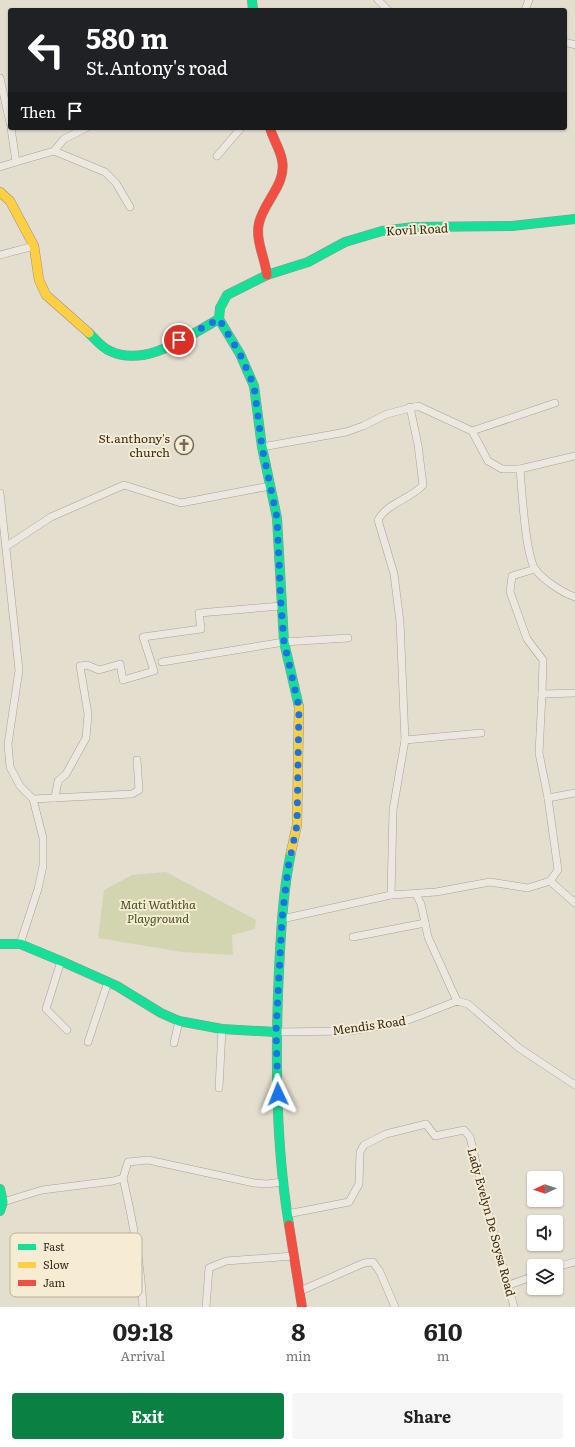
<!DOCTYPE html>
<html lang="en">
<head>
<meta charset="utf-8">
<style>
  body { margin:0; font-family:Literata,serif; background:#f6f6f6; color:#222; height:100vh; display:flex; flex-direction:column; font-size:15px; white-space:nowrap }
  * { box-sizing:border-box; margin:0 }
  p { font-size:13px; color:#767676 }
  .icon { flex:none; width:22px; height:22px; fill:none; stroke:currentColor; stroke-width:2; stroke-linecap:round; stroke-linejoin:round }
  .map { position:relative; height:1307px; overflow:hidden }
  .sheet { display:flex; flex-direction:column; background:#fff; flex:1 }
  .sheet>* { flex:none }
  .guide { position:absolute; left:8px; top:8px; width:559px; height:122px; border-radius:4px; box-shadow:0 1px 3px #0004; background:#202124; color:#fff; overflow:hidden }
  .needle { width:26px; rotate:266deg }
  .buttons { position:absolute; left:527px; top:1171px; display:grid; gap:8px }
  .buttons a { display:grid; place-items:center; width:36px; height:36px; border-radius:4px; background:#fff; box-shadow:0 1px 3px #0004; font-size:20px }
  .pin { position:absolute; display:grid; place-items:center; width:34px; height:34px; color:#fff; margin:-17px; border:2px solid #fff; border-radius:50%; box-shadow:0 1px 4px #0007 }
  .me { position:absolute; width:44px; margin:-22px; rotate:358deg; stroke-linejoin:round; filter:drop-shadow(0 0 3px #0008) }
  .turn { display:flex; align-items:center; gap:14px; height:84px; padding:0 12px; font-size:18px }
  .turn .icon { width:52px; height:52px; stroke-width:2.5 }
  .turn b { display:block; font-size:28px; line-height:34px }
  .then { display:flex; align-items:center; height:38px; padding:0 12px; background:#0003; gap:8px; font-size:15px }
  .eta { display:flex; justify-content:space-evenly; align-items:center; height:68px; text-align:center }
  .eta b { font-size:24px; font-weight:700; line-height:28px }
  .primary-button { display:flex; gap:8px; margin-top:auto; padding:8px 12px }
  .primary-button a { flex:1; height:46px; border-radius:4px; background:#0b8043; color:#fff; font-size:16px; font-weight:700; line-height:46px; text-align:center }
  .primary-button a+a { background:#f6f6f6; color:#222 }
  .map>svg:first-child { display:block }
</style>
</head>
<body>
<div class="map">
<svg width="575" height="1307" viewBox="0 0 575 1307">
  <rect width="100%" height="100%" fill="#e4dece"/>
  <!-- green -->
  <path fill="#d3d4b0" d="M 166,872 L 256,920 L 255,929 L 232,935 L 233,955 L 182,952 L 98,938 L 104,890 L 132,875 Z"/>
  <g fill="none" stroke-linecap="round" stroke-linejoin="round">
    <!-- street casing -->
    <g stroke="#a9a397" stroke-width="8">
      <g id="street">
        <path d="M 378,0 L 388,10"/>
        <path d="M 525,10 L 529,0"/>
        <path d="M 565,42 L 575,45"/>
        <path d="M 0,78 L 10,123"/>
        <path d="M 54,151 L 64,139 L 86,128"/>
        <path d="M 217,156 L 241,128"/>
        <path d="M 16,162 L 54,151 L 105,172 L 116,183 L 130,207"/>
        <path d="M 0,167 L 16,162 L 11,128"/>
        <path d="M 0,255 L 34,246"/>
        <path d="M 472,431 L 555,403"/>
        <path d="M 262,447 L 346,432 L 363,426 L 387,414 L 418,406 L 472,431 L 488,461 L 502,469 L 520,469 L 575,456"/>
        <path d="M 520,469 C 522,491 525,553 535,569 C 543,580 563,593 575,597"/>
        <path d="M 0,493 L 19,670 L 8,744 L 10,767 L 20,786 L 33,799 L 43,838 L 43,866 L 38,889 L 20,944"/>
        <path d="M 7,546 L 51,517 L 124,485 L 181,503 L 270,486"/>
        <path d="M 535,569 L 512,576 L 510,592 L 527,639 L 543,660 L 542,694"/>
        <path d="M 162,662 L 284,642 L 348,638"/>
        <path d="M 405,740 L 481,733"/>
        <path d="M 55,798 L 58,781 L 66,774 L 86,738 L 88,714 L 80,666 L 87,665 L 99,670 L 120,664 L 123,680 L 154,671 L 143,637 L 201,629 L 199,613 L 281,606"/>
        <path d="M 548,798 L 575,793"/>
        <path d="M 33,799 L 132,794 L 139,790 L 137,760"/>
        <path d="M 550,881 L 575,903"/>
        <path d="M 416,894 L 421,904 L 428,937 L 457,1001"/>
        <path d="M 391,895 L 393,810 L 405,740 L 400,622 L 394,574 L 378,520 C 387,503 411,499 423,485 L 418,445 L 410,407"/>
        <path d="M 282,919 L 391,895 L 436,892 L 490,882 L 528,888 L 550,881 L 558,870 L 548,798 L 539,753 L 542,694 L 575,693"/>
        <path d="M 353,937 L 425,923"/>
        <path d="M 61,961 L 46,1009 L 67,1030"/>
        <path d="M 276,1032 L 350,1031 L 382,1026 L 411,1019 L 457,1001 L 468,1004 L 519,1048 L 575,1085"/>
        <path d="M 88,1042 L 108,982"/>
        <path d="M 174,1043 L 179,1021"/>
        <path d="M 219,1088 L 222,1029"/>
        <path d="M 123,1178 C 133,1221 141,1263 143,1307"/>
        <path d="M 3,1202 L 42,1190 L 113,1181 L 123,1178 L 128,1162 L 148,1160 L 254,1183 L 267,1184 L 282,1182"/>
        <path d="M 287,1214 L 349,1202 L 359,1184 L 360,1152 L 364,1145 L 386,1134 L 426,1124 L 435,1136 L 464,1130 L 470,1137 L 485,1201 L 514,1307"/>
        <path d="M 556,1267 L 575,1262"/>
        <path d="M 509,1285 L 534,1276"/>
        <path d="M 300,1291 L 364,1263 L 373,1262 L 380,1272 L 395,1307"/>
        <path d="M 206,1307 L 209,1268 L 226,1261 L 293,1256"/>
      </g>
    </g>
    <!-- fast casing -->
    <g stroke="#999286" stroke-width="10">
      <g id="fast">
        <path d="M 252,0 L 253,10"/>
        <path d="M 219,319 L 240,354 L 254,386 L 262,447 L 277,518 L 284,642 L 299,707"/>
        <path d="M 219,319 L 220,308 L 227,295 L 267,275 L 308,262 L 345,242 L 382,231 L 414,227 L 512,226 L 575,219"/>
        <path d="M 89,333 C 95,339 102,348 110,351 C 146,368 188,336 219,319"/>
        <path d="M 0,944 L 20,944 L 61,961 L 117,986 L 161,1013 L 179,1021 L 222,1029 L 276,1032"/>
        <path d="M 0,1189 L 3,1202 L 0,1211"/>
        <path d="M 289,1225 C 275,1141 275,1054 279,970 C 281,931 283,891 291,852"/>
      </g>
    </g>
    <!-- slow casing -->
    <g stroke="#999286" stroke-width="10">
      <g id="slow">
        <path d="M 0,192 L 10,201 L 34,246 L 39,280 L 46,295 L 89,333"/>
        <path d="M 291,852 L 297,825 L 299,707"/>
      </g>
    </g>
    <!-- jam casing -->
    <g stroke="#999286" stroke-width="10">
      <g id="jam">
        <path d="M 267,275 C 265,258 255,240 259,223 C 264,201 287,184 282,160 C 280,149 273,139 270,128"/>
        <path d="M 289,1225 L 302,1307"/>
      </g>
    </g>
    <!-- street -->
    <use href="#street" stroke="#ece8df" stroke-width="7"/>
    <!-- fast -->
    <use href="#fast" stroke="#16e098" stroke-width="9"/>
    <!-- slow -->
    <use href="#slow" stroke="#ffcf43" stroke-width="9"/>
    <!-- jam -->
    <use href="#jam" stroke="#f24e42" stroke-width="9"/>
  </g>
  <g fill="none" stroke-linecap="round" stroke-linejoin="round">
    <!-- route -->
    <path stroke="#1a73e8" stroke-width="7" stroke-dasharray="0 12.6" d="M 179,340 L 219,319 L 240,354 L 254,386 L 262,447 L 277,518 L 281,606 L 284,642 L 299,707 L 297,825 L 288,868 L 282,919 L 276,1032 L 278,1094"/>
  </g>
  <!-- icons -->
  <defs>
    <g id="church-ring" transform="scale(1)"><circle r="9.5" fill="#f5ecd3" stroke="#746a5c" stroke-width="1.5"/><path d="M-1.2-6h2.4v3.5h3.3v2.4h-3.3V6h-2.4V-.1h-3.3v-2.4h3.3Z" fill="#746a5c"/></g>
  </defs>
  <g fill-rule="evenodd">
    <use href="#church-ring" x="184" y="445"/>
  </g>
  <g text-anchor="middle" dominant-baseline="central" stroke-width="4" stroke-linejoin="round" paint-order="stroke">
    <!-- street labels -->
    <g font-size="12" fill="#382b1e" stroke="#f5ecd3">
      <text transform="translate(417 229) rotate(-3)">Kovil Road</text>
      <text transform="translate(369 1025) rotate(-8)">Mendis Road</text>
      <text transform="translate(492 1222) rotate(75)">Lady Evelyn De Soysa Road</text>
    </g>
    <!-- poi labels -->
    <g font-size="12" fill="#382b1e" stroke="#f5ecd3" text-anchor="end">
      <text x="170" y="438">St.anthony's<tspan x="170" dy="14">church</tspan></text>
    </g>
    <!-- park labels -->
    <g font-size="12" font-style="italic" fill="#485425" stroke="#f5ecd3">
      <text x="158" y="904">Mati Waththa<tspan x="158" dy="14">Playground</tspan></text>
    </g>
  </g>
  <!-- legend -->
  <rect x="10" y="1233" width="132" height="64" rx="6" fill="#f5ecd3" stroke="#bcb29d" stroke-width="1"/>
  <rect x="18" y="1244" width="18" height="6" fill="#16e098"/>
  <rect x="18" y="1262" width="18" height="6" fill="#ffcf43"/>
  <rect x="18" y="1280" width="18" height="6" fill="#f24e42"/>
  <g font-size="11" fill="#382b1e">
    <text x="43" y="1251">Fast</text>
    <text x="43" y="1269">Slow</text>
    <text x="43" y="1287">Jam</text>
  </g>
</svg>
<div class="buttons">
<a><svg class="needle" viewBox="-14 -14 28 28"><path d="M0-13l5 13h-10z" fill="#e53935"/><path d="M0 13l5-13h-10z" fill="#767676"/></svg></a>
<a><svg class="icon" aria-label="sound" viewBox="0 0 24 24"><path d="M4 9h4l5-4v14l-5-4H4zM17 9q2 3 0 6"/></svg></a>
<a><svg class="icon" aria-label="layers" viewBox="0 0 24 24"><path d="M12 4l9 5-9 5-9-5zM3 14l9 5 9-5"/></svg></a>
</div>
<div class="pin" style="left:179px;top:340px;background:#d93025"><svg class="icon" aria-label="arrive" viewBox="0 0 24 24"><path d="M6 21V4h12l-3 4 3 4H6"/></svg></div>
<svg class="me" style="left:278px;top:1094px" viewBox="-20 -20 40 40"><path d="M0-17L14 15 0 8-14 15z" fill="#1a73e8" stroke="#fff" stroke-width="4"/></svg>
<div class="guide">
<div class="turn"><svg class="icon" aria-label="left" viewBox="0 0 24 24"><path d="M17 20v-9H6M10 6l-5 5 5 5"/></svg><div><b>580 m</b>St.Antony's road</div></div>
<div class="then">Then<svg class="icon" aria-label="arrive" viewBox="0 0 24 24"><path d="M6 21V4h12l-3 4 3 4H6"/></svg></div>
</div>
</div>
<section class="sheet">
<div class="eta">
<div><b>09:18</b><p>Arrival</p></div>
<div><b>8</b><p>min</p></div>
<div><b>610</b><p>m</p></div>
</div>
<div class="primary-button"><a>Exit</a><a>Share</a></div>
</section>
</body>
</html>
